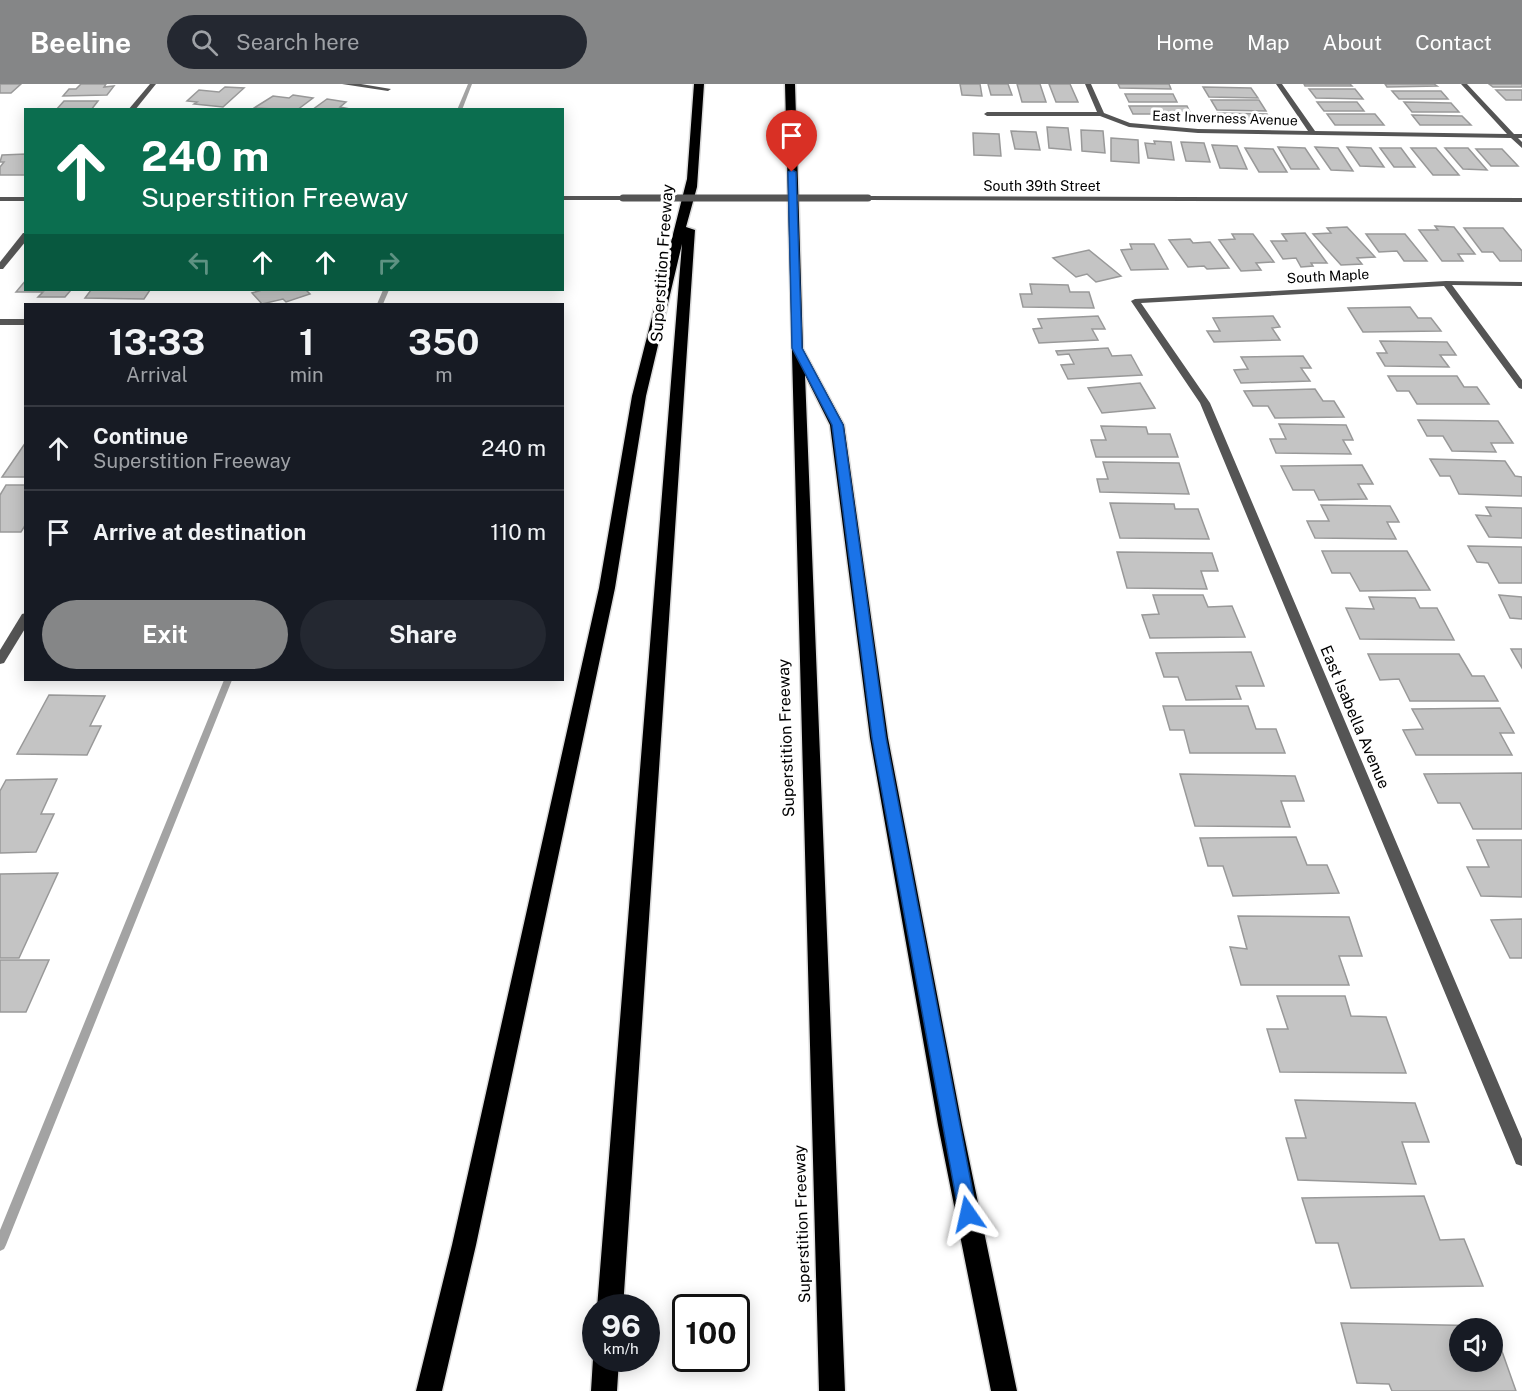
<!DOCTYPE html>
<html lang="en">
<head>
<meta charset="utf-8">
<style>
  body { margin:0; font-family:"Public Sans",sans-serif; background:#242831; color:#f1f3f6; height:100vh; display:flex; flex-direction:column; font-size:22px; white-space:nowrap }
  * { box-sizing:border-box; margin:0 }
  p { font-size:20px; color:#9ea1a6 }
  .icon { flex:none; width:33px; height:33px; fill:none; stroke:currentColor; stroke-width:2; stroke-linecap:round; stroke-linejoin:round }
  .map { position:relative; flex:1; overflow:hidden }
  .side { position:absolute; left:24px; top:219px; width:540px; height:378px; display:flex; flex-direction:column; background:#171b24; border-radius:0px; box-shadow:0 3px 15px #0003 }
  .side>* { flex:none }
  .banner { position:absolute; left:24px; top:24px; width:540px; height:183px; border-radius:0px; box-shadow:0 3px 15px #0003; background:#0b6e4f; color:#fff; overflow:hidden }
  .tools { position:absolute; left:1449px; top:1234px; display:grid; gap:12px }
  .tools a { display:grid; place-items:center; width:54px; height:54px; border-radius:50%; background:#171b24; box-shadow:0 3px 15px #0003; font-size:30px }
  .speed { position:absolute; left:582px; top:1210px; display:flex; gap:12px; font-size:30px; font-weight:700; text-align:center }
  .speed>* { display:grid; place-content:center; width:78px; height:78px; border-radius:50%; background:#171b24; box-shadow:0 3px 15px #0003; line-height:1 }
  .speed small { font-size:15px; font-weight:400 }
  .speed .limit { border:3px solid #111; border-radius:9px; background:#fff; color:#111 }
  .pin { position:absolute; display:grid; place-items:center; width:51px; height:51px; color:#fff; margin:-62px -26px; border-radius:50% 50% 50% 0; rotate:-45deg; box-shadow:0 0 6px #0007 }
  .pin .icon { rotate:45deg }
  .me { position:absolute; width:66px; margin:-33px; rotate:349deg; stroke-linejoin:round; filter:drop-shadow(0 0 4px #0008) }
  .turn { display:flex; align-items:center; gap:21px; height:126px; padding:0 18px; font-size:27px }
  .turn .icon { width:78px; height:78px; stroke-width:2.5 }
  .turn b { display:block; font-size:42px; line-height:51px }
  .lanes { display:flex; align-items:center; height:57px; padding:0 18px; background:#0003; justify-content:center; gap:30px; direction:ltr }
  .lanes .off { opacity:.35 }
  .eta { display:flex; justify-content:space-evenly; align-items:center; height:102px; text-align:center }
  .eta b { font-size:36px; font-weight:700; line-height:42px }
  .action { display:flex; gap:12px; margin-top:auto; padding:12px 18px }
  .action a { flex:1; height:69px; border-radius:36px; background:#858687; color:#fff; font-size:24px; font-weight:700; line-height:69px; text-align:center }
  .action a+a { background:#242831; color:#f1f3f6 }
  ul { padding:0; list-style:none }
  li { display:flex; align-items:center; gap:18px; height:84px; padding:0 18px; border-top:2px solid #363941 }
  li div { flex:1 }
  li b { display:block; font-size:22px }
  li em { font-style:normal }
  header { display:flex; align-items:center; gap:36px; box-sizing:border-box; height:84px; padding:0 30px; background:#858687; color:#fff }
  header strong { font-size:28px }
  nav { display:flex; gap:33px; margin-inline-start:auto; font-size:21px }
  .search { width:420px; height:54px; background:#242831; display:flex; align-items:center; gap:15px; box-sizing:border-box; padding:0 21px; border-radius:33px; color:#9ea1a6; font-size:22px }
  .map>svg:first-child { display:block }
</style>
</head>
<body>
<header>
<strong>Beeline</strong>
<div class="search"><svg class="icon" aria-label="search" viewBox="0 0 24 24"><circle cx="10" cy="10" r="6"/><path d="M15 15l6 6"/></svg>Search here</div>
<nav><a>Home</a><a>Map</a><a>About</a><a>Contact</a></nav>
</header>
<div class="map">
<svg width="1522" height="1307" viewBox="0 0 1522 1307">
  <rect width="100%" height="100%" fill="#fff"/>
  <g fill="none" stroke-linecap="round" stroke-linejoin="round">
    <!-- stream -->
    <g fill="#a3a3a3" fill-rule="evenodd">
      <path d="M 468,0 L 472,0 L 462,26 L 457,26 Z"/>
      <path d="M 383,206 L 389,206 L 383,220 L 377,220 Z"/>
      <path d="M 224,596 L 232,596 L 6,1161 L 4,1165 L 0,1167 L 0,1146 Z"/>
    </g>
  </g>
  <!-- building -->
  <g fill="#c4c4c4" stroke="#999" stroke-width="1.5" fill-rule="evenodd">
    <path d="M 0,0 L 21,0 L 11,9 L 0,9 Z"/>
    <path d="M 81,0 L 106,0 L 104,3 L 114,2 L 107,11 L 63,12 L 69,5 L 76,5 Z"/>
    <path d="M 960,0 L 980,0 L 982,12 L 962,11 Z"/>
    <path d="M 988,0 L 1008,0 L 1012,11 L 991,11 Z"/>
    <path d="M 1017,0 L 1040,0 L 1046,18 L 1022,18 Z"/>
    <path d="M 1049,0 L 1070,0 L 1078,18 L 1056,18 Z"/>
    <path d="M 1118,0 L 1169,0 L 1171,5 L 1120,4 Z"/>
    <path d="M 1304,0 L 1350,0 L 1352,2 L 1305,2 Z"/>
    <path d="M 1385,0 L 1434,0 L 1437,2 L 1387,3 Z"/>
    <path d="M 1489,0 L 1522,0 L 1522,3 L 1493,3 Z"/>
    <path d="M 225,3 L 244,4 L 223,23 L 194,20 L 197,18 L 187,17 L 199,6 L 219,8 Z"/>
    <path d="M 1203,3 L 1251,4 L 1258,14 L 1209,13 Z"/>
    <path d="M 1309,5 L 1355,5 L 1363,15 L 1316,14 Z"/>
    <path d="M 1496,6 L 1522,6 L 1522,16 L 1506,16 Z"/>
    <path d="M 1392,7 L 1441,7 L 1448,15 L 1399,15 Z"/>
    <path d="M 1125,10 L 1173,10 L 1177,18 L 1129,18 Z"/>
    <path d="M 293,11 L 313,14 L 297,26 L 254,24 L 273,12 L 289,14 Z"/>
    <path d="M 327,15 L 346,18 L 340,23 L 355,26 L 312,26 Z"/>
    <path d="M 1211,16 L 1259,16 L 1266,27 L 1217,26 Z"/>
    <path d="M 64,17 L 98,17 L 91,26 L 56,26 Z"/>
    <path d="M 1317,18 L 1357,18 L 1364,27 L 1324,27 Z"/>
    <path d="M 1404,18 L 1451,19 L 1459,28 L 1412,28 Z"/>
    <path d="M 1129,22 L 1187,22 L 1191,30 L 1133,30 Z"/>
    <path d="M 1218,29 L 1267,30 L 1274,40 L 1223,39 Z"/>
    <path d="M 1327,30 L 1375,30 L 1384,41 L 1335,41 Z"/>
    <path d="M 1412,31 L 1462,32 L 1471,41 L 1420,41 Z"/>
    <path d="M 1047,43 L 1068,44 L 1071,66 L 1049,64 Z"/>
    <path d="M 1081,46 L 1103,47 L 1105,69 L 1082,67 Z"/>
    <path d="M 1011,47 L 1036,48 L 1040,66 L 1015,65 Z"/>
    <path d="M 973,49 L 999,50 L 1001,72 L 974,71 Z"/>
    <path d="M 1111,54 L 1138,56 L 1139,79 L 1111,77 Z"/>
    <path d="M 1154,57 L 1171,58 L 1174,76 L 1148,74 L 1145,59 L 1155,60 Z"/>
    <path d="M 1181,58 L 1204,59 L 1210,78 L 1186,77 Z"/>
    <path d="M 1212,61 L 1237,62 L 1247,85 L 1220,84 Z"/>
    <path d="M 1278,63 L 1305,64 L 1319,85 L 1291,85 Z"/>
    <path d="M 1315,63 L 1338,64 L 1353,87 L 1331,86 Z"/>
    <path d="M 1347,63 L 1371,64 L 1384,83 L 1360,82 Z"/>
    <path d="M 1245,64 L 1273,65 L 1287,88 L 1259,88 Z"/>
    <path d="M 1380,64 L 1401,64 L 1415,83 L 1394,83 Z"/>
    <path d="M 1411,64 L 1436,64 L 1459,91 L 1433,91 Z"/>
    <path d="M 1445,64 L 1468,64 L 1487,86 L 1463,85 Z"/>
    <path d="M 1476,65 L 1502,65 L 1518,82 L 1491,82 Z"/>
    <path d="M 26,70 L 25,91 L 0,91 L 0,83 L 4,78 L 0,78 L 2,71 Z"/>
    <path d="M 1435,142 L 1454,143 L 1475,170 L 1458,170 L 1463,177 L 1442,177 L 1419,146 L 1438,146 Z"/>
    <path d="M 1347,143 L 1375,173 L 1357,174 L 1362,180 L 1341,181 L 1313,150 L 1331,149 L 1327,144 Z"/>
    <path d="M 1464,144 L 1503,144 L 1522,167 L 1522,177 L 1500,177 L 1493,168 L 1482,168 Z"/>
    <path d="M 1305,149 L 1327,179 L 1311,179 L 1313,182 L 1301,183 L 1296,174 L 1283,175 L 1271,157 L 1287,157 L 1282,150 Z"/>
    <path d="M 1232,150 L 1253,150 L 1274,178 L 1256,179 L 1261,186 L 1241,187 L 1219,156 L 1235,155 Z"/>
    <path d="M 1366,150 L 1405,150 L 1427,177 L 1404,177 L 1397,167 L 1379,168 Z"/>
    <path d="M 1190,155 L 1193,159 L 1210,158 L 1229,184 L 1207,185 L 1204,182 L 1188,183 L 1169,156 Z"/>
    <path d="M 1130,160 L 1154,160 L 1168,185 L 1131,186 L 1121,166 L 1132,165 Z"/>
    <path d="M 1089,166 L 1121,192 L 1096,198 L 1087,190 L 1076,193 L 1053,174 Z"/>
    <path d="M 26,196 L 26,206 L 71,206 L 65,213 L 38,213 L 43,208 L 16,208 Z"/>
    <path d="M 1030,200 L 1068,201 L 1070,208 L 1089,208 L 1094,224 L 1023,223 L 1020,210 L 1032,210 Z"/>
    <path d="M 91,206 L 150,206 L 144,215 L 85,214 Z"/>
    <path d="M 262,206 L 306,206 L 310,210 L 286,218 L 283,215 L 262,220 L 252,209 Z"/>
    <path d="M 1410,223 L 1418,234 L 1431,234 L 1441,247 L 1363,248 L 1348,224 Z"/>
    <path d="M 1098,232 L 1105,245 L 1092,245 L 1098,256 L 1039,259 L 1033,245 L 1042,244 L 1038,235 Z"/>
    <path d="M 1273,232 L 1280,243 L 1272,244 L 1280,256 L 1214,258 L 1207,247 L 1220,247 L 1213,234 Z"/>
    <path d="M 1380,257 L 1447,258 L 1456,271 L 1440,271 L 1449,283 L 1385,282 L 1377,269 L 1387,269 Z"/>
    <path d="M 1108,264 L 1112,272 L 1131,271 L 1142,291 L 1068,295 L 1061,281 L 1074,280 L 1069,270 L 1058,271 L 1056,267 Z"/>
    <path d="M 1303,272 L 1311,284 L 1301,284 L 1310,297 L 1241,299 L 1234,286 L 1248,285 L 1241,273 Z"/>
    <path d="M 1388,292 L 1457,292 L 1464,303 L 1477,303 L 1489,320 L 1417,320 L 1409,307 L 1397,307 Z"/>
    <path d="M 1140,299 L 1155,324 L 1102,329 L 1088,304 Z"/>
    <path d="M 1315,305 L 1323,317 L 1334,317 L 1344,333 L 1275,334 L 1268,322 L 1253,322 L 1244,307 Z"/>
    <path d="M 1418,336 L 1498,337 L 1513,359 L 1491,359 L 1496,368 L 1452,367 L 1443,352 L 1427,352 Z"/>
    <path d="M 1279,340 L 1346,341 L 1353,356 L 1343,356 L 1351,370 L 1276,369 L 1270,355 L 1286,355 Z"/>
    <path d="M 1101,342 L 1146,343 L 1148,350 L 1170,350 L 1178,373 L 1096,373 L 1091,356 L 1106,356 Z"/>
    <path d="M 26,358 L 26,393 L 2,393 Z"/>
    <path d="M 1430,375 L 1505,377 L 1515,392 L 1522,393 L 1522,412 L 1459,410 L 1450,392 L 1440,392 Z"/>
    <path d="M 1103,378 L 1179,379 L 1189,410 L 1100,408 L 1097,395 L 1108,395 Z"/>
    <path d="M 1362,381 L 1373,400 L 1358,400 L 1367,415 L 1319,416 L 1314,406 L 1293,406 L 1281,382 Z"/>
    <path d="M 6,401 L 26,401 L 26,440 L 21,448 L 0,448 L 0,411 Z"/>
    <path d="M 1110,419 L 1174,420 L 1175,425 L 1198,425 L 1209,455 L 1120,454 Z"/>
    <path d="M 1321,421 L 1390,422 L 1399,438 L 1387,438 L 1396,455 L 1315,454 L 1307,437 L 1329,437 Z"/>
    <path d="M 1486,423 L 1522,424 L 1522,454 L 1489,453 L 1476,431 L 1491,432 Z"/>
    <path d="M 1468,462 L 1522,463 L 1522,499 L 1499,499 L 1488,479 L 1477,478 Z"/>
    <path d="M 1322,467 L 1407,467 L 1430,506 L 1360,507 L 1350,489 L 1332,489 Z"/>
    <path d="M 1117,468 L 1212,469 L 1218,487 L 1201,487 L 1207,505 L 1127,504 Z"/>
    <path d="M 1153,511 L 1203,511 L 1208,523 L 1232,522 L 1245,553 L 1150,554 L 1142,531 L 1159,530 Z"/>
    <path d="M 1499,511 L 1522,513 L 1522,535 L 1510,534 Z"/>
    <path d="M 1369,513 L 1415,514 L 1420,524 L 1437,524 L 1454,556 L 1360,555 L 1346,524 L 1374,525 Z"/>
    <path d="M 1511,565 L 1522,565 L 1522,584 Z"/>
    <path d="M 1251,568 L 1264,602 L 1236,602 L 1241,615 L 1186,616 L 1178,593 L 1164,593 L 1156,569 Z"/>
    <path d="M 1368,570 L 1459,570 L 1472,592 L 1484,592 L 1498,617 L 1410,617 L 1399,595 L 1380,596 Z"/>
    <path d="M 49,611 L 105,612 L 90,642 L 101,642 L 87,671 L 17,670 Z"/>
    <path d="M 1163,622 L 1248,622 L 1256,645 L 1276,645 L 1285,669 L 1190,669 L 1184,646 L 1170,646 Z"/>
    <path d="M 1500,624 L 1514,649 L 1500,649 L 1512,671 L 1416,671 L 1403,646 L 1423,645 L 1412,625 Z"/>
    <path d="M 1522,689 L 1522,745 L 1473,745 L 1460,719 L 1438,719 L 1424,690 Z"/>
    <path d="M 1180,690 L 1295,692 L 1304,717 L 1281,717 L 1290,743 L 1195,742 Z"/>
    <path d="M 57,695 L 41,730 L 54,730 L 36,768 L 0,769 L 0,707 L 6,696 Z"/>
    <path d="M 1296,753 L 1307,781 L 1327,781 L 1339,809 L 1233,812 L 1223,782 L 1208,782 L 1200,754 Z"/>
    <path d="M 1477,756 L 1522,756 L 1522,813 L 1481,812 L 1467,783 L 1489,783 Z"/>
    <path d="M 58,789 L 19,874 L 0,874 L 0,790 Z"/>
    <path d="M 1238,832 L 1349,833 L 1362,872 L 1339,872 L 1349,901 L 1241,901 L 1230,863 L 1247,865 Z"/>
    <path d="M 1522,835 L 1522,874 L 1510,874 L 1491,836 Z"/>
    <path d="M 0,876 L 49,876 L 26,928 L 0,928 Z"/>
    <path d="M 1277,912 L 1345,912 L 1351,932 L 1386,933 L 1406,989 L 1280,988 L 1267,945 L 1288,945 Z"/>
    <path d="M 1295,1016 L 1415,1019 L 1429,1058 L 1402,1058 L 1416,1100 L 1298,1096 L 1286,1054 L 1306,1054 Z"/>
    <path d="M 1424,1112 L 1440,1156 L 1464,1155 L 1483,1202 L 1351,1204 L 1338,1159 L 1316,1159 L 1302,1114 Z"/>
    <path d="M 1341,1239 L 1493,1242 L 1516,1307 L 1392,1307 L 1389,1300 L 1357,1299 ZM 1460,1245 L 1492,1245 L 1492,1278 L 1460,1278 Z"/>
  </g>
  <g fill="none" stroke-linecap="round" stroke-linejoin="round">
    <!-- motorway casing -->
    <g stroke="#dbdbdb" stroke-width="3">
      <g id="motorway">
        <path d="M 694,0 L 704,0 L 697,103 L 686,143 L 695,146 L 623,1224 L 597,1224 L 682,160 L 646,312 L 615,504 L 476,1161 L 442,1307 L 416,1307 L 452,1161 L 599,504 L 632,312 L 687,95 Z"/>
        <path d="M 785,0 L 795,0 L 803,265 L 844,341 L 888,654 L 962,1041 L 1017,1307 L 991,1307 L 938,1041 L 870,654 L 830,341 L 805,291 L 845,1307 L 819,1307 Z"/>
        <path d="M 596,1269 L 596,1275 L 619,1275 L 617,1307 L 591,1307 L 593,1275 Z"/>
      </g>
    </g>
    <!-- minor -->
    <g fill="#555" fill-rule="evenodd">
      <path d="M 150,0 L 156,0 L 135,26 L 128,26 Z"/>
      <path d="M 342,0 L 361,0 L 391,5 L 388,7 Z"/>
      <path d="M 1085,0 L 1091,0 L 1104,29 L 1130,39 L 1198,45 L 1308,47 L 1276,0 L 1282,0 L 1315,47 L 1507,50 L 1461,0 L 1467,0 L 1514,50 L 1522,50 L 1522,54 L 1518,54 L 1522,58 L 1522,64 L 1511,54 L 1198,49 L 1129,43 L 1100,32 L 987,32 L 984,30 L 987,28 L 1097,28 Z"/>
      <path d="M 23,149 L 26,149 L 26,157 L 3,185 L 0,185 L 0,178 Z"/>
      <path d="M 1446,197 L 1522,198 L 1522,202 L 1452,201 L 1522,296 L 1522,305 L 1519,304 L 1444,202 L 1141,219 L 1210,319 L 1522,1055 L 1522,1082 L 1516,1080 L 1200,319 L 1131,217 L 1135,215 Z"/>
      <rect x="0" y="235" width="26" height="6"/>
      <path d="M 26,529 L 26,543 L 4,579 L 0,580 L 0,566 L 22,530 Z"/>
    </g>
    <!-- tertiary -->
    <g fill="#555" fill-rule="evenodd">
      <path d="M 562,112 L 623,112 L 627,114 L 623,116 L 562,116 Z"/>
      <path d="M 865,112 L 1522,114 L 1522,118 L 868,116 L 864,114 Z"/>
      <rect x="0" y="113" width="26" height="4"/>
    </g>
    <!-- motorway -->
    <use href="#motorway" fill="#000" fill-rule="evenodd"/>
    <!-- tertiary-bridge -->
    <path stroke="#555" stroke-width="7" d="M 623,114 L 868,114"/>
  </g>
  <!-- route -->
  <path fill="#1a73e8" stroke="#114b97" stroke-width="1.5" d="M 792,86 L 796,88 L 802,264 L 843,341 L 886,654 L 977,1130 L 975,1136 L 968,1139 L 962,1136 L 959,1130 L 872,654 L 832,341 L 792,264 L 788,88 Z"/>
  <g text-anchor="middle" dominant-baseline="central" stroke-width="6" stroke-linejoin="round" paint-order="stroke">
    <!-- far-street labels -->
    <g font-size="14" fill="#000" stroke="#fff">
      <text transform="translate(1225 34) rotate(2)">East Inverness Avenue</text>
      <text x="1042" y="102">South 39th Street</text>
      <text transform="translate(1328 192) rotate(-3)">South Maple</text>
    </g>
    <!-- street labels -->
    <g font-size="16" fill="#000" stroke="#fff">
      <text transform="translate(662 179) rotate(-86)">Superstition Freeway</text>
      <text transform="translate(1355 633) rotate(67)">East Isabella Avenue</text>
      <text transform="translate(786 654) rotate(-92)">Superstition Freeway</text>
      <text transform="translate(802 1140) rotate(-92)">Superstition Freeway</text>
    </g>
  </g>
</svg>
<div class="tools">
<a><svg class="icon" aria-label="sound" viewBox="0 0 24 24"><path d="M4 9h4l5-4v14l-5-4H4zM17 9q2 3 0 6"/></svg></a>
</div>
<div class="speed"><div>96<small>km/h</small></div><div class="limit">100</div></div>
<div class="pin" style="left:792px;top:88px;background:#d93025"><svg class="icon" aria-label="arrive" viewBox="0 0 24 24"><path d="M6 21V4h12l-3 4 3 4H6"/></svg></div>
<svg class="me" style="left:968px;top:1130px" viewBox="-20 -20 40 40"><path d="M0-17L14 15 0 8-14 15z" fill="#1a73e8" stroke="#fff" stroke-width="4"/></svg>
<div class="banner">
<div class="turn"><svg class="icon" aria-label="ahead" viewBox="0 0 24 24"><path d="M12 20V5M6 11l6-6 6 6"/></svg><div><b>240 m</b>Superstition Freeway</div></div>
<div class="lanes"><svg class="icon off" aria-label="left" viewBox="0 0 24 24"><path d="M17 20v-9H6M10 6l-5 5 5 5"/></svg><svg class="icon" aria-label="ahead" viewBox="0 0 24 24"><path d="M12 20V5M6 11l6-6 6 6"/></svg><svg class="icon" aria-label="ahead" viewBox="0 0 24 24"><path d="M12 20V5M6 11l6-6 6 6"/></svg><svg class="icon off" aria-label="right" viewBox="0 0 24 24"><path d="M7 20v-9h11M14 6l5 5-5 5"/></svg></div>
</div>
<section class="side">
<div class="eta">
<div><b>13:33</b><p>Arrival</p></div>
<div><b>1</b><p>min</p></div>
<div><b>350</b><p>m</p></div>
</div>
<ul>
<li><svg class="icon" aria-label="ahead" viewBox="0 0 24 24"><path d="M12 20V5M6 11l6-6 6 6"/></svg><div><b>Continue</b><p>Superstition Freeway</p></div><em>240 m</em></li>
<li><svg class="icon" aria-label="arrive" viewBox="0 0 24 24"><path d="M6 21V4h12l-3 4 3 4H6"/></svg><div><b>Arrive at destination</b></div><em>110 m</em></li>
</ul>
<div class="action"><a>Exit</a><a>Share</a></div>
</section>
</div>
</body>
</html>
